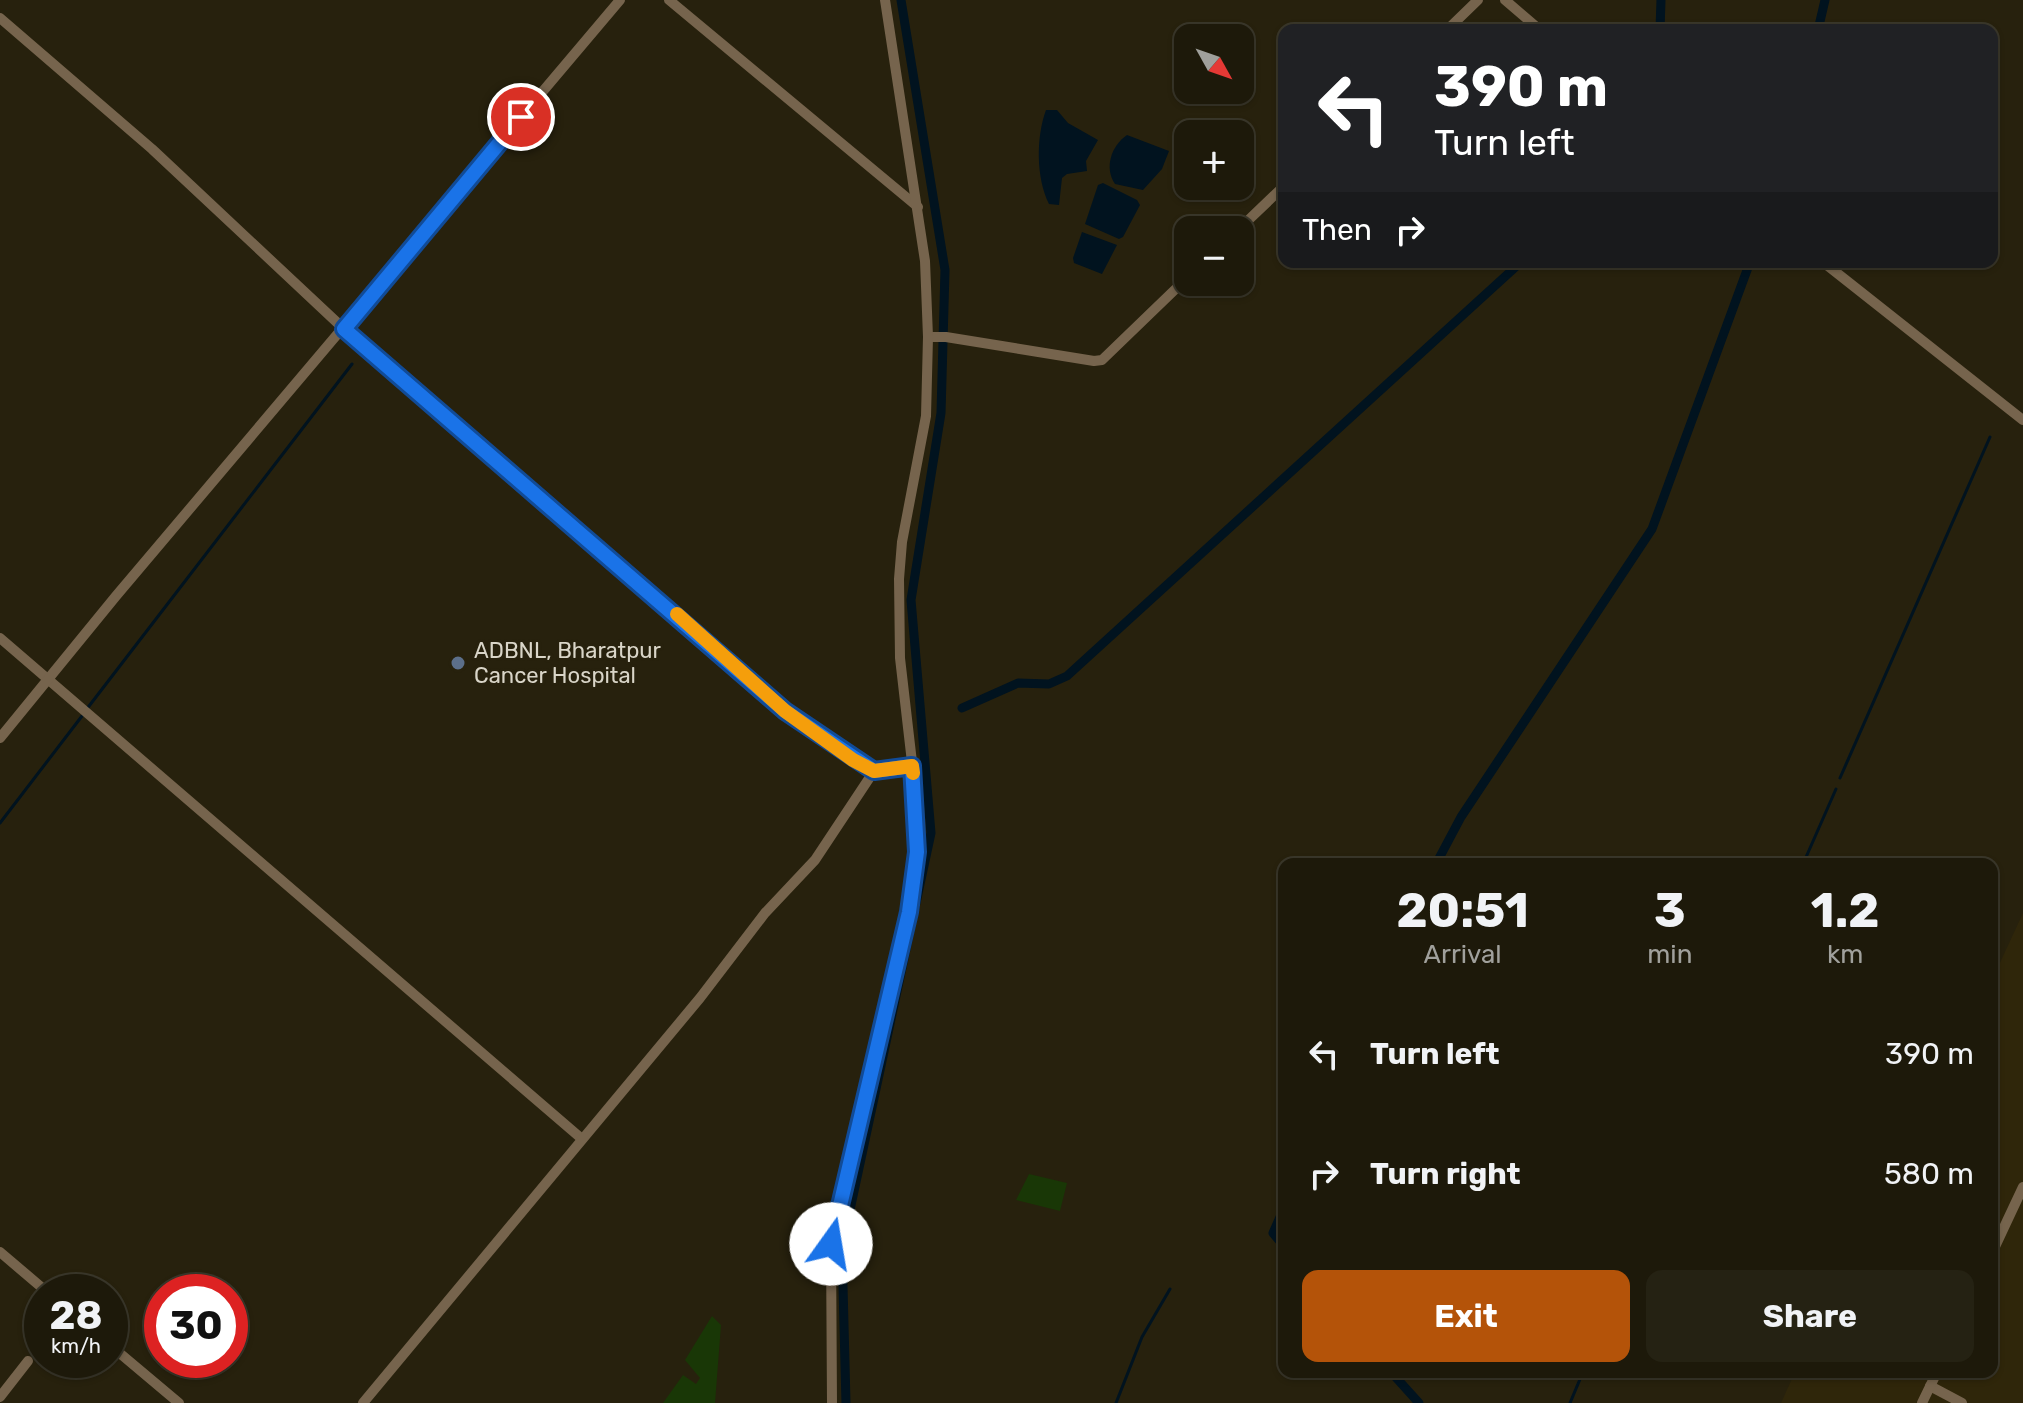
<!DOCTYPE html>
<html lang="en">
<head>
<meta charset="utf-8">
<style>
  body { margin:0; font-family:Rubik,sans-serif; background:#252213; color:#f1f3f6; height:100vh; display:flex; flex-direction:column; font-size:30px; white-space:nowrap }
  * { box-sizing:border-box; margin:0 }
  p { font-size:26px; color:#a0a09c }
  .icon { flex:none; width:44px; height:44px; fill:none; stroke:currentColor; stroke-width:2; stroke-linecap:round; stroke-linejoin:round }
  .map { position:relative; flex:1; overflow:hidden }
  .side { position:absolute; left:1278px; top:858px; width:720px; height:520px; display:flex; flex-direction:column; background:#1d190a; border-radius:16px; box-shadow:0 2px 6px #0004,0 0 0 2px #3b382b }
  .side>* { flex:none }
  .hud { position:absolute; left:1278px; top:24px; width:720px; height:244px; border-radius:16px; box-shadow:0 2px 6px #0004,0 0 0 2px #3b382b; background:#202124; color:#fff; overflow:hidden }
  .needle { width:52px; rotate:130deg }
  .buttons { position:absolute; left:1174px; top:24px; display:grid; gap:16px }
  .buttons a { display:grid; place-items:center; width:80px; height:80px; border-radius:16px; background:#1d190a; box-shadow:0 2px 6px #0004,0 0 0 2px #3b382b; font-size:40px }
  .speed { position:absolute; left:24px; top:1274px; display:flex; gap:16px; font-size:40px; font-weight:700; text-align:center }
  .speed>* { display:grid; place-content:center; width:104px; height:104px; border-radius:50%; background:#1d190a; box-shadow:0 2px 6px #0004,0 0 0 2px #3b382b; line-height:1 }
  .speed small { font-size:20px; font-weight:400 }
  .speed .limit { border:12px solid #d22; background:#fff; color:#111 }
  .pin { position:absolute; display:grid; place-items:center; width:68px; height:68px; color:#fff; margin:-34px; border:4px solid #fff; border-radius:50%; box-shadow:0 2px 8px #0007 }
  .me { position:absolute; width:88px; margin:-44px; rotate:13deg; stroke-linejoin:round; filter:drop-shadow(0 0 6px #0008) }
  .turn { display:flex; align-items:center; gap:28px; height:168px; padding:0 24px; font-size:36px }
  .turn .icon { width:104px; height:104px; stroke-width:2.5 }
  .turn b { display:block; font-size:56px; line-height:68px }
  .then { display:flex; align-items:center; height:76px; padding:0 24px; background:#0003; gap:16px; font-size:30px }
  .eta { display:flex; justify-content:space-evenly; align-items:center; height:136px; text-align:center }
  .eta b { font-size:48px; font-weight:700; line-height:56px }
  .button { display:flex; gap:16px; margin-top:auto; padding:16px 24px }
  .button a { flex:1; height:92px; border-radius:16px; background:#b45309; color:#fff; font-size:32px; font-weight:700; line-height:92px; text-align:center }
  .button a+a { background:#252213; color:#f1f3f6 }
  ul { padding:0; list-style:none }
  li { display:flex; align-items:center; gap:24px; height:120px; padding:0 24px }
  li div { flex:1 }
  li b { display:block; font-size:30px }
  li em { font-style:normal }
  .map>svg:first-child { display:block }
</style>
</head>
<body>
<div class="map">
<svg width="2023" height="1403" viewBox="0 0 2023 1403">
  <rect width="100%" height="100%" fill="#27210d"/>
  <!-- built -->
  <path fill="#2f260a" d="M 2023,913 L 2023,1403 L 1781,1403 L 1795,1372 L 1992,1372 L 1992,980 Z"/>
  <!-- green -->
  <g fill="#193706">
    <path d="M 1029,1174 L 1067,1183 L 1060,1211 L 1016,1200 Z"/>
    <path d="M 712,1316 L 721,1325 L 715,1403 L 663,1403 L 683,1375 L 696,1384 L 700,1378 L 685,1360 Z"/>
  </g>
  <!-- water -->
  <g fill="#01131f">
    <path d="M 1046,110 L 1057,110 L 1068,123 L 1098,140 L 1086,161 L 1087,171 L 1067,174 L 1062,178 L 1059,205 L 1049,204 C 1036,178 1036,137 1046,110 Z"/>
    <path d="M 1127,135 L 1169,151 L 1162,169 L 1143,190 L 1115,184 C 1104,168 1111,146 1127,135 Z"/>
    <path d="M 1103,183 L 1137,200 L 1140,205 L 1123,237 L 1119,239 L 1085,224 L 1098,185 Z"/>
    <path d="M 1082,232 L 1117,245 L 1102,274 L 1074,263 L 1073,258 Z"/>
  </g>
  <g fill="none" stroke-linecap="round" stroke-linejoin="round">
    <!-- stream -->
    <g stroke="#01131f" stroke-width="3">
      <path d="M 86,710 L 352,364"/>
      <path d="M 1840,778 L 1990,437"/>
      <path d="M 0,823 L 82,716"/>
      <path d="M 1803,864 L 1836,789"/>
      <path d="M 1116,1403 L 1142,1337 L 1170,1289"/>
      <path d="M 1570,1403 L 1583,1372"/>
    </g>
    <!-- canal -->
    <g stroke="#01131f" stroke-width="9">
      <path d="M 1660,30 L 1661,0"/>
      <path d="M 1818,30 L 1825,0"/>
      <path d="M 962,708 L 1018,683 L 1049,684 L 1067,676 L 1521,262"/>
      <path d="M 1436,864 L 1461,817 L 1652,529 L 1750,262"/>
      <path d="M 1284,1208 L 1273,1233 L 1284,1246"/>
      <path d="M 1391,1372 L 1419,1403"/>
      <path d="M 846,1403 L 842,1247 L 931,833 L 911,600 L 941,413 L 945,270 L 901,0"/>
    </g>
    <!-- minor -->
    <g stroke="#76644d" stroke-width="10">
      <path d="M 669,0 L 918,207"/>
      <path d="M 1505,0 L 1540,30"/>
      <path d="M 0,18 L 152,149 L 344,329 L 785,711 L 874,771"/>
      <path d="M 1447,30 L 1478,0"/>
      <path d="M 1238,230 L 1284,186"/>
      <path d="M 1823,262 L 2023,420"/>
      <path d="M 928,337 L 946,337 L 1094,361 L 1102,360 L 1188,277"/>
      <path d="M 0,638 L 582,1139"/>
      <path d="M 0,738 L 116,596 L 620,0"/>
      <path d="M 0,1252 L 47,1292"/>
      <path d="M 1992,1253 L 2023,1187"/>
      <path d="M 110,1345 L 179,1403"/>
      <path d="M 1930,1386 L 1962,1403"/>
      <path d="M 0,1397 L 28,1361"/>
      <path d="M 363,1403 L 700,998 L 765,913 L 815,860 L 874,771 L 912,766"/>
      <path d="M 832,1403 L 831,1244 L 909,912 L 917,852 L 916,797 L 900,658 L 899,579 L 902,542 L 926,416 L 928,337 L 925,261 L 885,0"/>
      <path d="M 1922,1403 L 1937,1372"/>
    </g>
  </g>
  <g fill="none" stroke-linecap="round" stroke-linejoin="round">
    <!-- route casing -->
    <g stroke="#114b97" stroke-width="20">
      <path id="route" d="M 521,117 L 344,329 L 785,711 L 874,771 L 912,766 L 917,852 L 909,912 L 831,1244"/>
    </g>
    <!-- route -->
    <use href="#route" stroke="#1a73e8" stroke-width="14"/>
    <!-- slow -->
    <path stroke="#f59e0b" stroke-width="14" d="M 677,614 L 785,711 L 853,760 L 874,771 L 912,766 L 913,773"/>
  </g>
  <!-- markers -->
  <circle fill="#5c6f8a" stroke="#27210d" stroke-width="3" cx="458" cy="663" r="8"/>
  <g text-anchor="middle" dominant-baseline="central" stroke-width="6" stroke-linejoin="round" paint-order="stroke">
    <!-- poi labels -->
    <g font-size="22" fill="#d9d5c8" stroke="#27210d" text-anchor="start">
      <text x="474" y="650">ADBNL, Bharatpur<tspan x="474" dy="25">Cancer Hospital</tspan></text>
    </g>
  </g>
</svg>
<div class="buttons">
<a><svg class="needle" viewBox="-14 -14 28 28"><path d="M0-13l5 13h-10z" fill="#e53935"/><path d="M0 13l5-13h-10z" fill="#a0a09c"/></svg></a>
<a>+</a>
<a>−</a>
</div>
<div class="speed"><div>28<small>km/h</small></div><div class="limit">30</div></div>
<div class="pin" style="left:521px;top:117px;background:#d93025"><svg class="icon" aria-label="arrive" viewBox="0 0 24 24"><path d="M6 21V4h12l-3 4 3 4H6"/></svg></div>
<svg class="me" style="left:831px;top:1244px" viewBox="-20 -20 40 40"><circle r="19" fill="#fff"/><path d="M0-13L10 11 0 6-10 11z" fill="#1a73e8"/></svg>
<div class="hud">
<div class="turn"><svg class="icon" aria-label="left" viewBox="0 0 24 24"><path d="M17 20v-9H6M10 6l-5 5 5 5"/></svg><div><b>390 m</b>Turn left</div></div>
<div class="then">Then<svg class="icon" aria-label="right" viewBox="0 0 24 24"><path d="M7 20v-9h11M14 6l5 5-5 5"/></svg></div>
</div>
<section class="side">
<div class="eta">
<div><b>20:51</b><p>Arrival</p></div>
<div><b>3</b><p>min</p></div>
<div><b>1.2</b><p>km</p></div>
</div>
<ul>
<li><svg class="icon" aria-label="left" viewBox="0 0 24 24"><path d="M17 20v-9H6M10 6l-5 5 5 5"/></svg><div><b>Turn left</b></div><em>390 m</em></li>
<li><svg class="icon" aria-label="right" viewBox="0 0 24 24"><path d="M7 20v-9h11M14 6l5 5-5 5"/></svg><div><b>Turn right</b></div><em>580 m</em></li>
</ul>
<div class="button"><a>Exit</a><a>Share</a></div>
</section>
</div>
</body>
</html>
